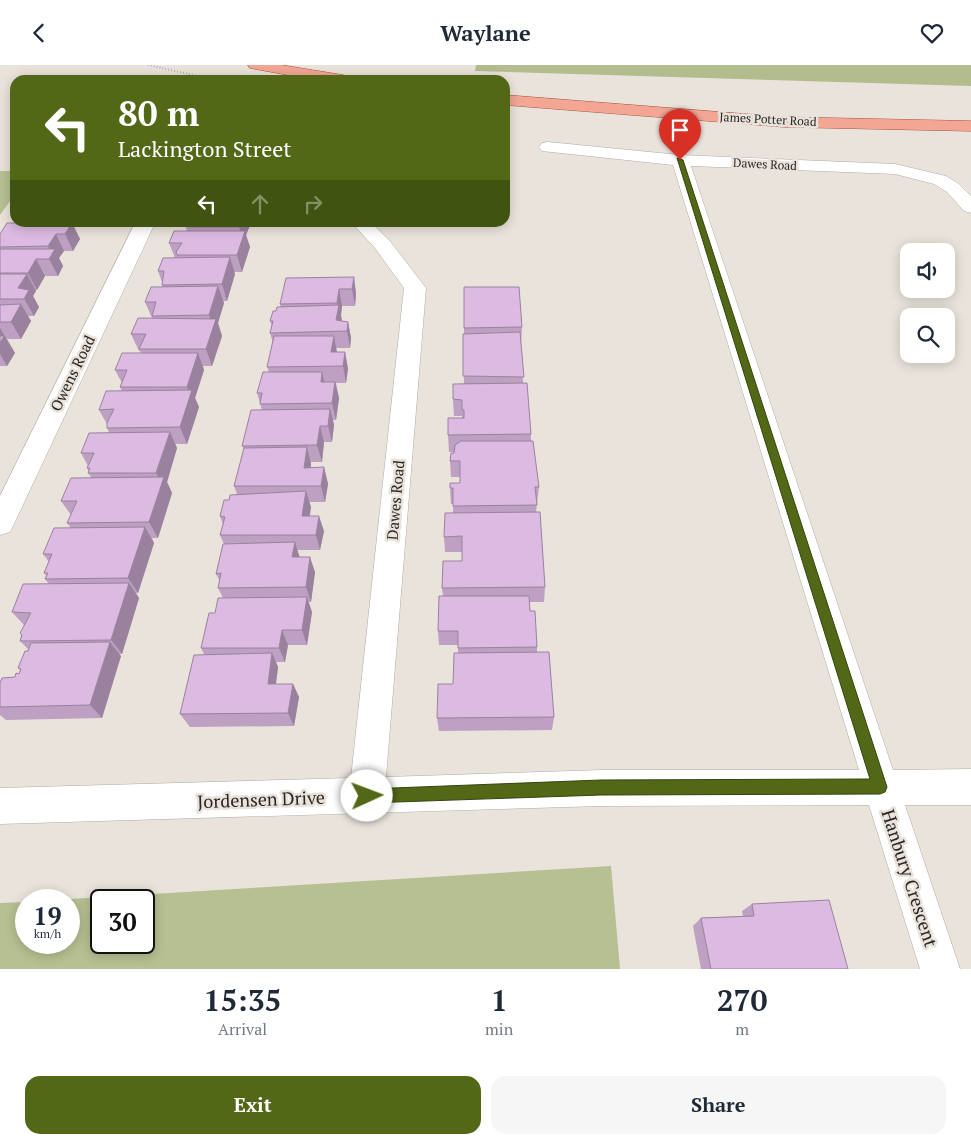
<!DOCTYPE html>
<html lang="en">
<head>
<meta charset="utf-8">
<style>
  body { margin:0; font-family:"PT Serif",serif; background:#f6f6f7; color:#1f2937; height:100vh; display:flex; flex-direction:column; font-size:19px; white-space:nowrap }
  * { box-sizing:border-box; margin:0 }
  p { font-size:16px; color:#747a83 }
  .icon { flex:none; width:28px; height:28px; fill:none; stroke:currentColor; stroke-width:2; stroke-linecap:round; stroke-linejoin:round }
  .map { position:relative; height:904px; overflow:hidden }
  .panel { display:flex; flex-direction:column; background:#fff; flex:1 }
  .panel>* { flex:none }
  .banner { position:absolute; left:10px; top:10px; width:500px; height:152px; border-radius:15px; box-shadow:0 2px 12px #0003; background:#526816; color:#fff; overflow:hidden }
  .fabs { position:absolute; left:900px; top:178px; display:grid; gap:10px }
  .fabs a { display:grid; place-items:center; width:55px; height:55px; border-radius:10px; background:#fff; box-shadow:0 2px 12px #0003; font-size:25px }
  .speed { position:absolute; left:15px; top:824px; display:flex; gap:10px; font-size:25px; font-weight:700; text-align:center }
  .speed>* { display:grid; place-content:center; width:65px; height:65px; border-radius:50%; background:#fff; box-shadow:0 2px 12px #0003; line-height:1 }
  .speed small { font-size:12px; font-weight:400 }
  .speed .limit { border:2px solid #111; border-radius:8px; background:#fff; color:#111 }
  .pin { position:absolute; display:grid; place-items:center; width:42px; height:42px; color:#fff; margin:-51px -21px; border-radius:50% 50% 50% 0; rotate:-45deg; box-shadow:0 0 5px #0007 }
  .pin .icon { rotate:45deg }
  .me { position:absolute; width:55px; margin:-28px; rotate:88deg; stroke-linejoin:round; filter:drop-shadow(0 0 4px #0008) }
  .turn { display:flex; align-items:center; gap:18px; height:105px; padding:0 25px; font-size:22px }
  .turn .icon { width:65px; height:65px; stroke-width:2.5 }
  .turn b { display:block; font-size:35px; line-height:42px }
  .lanes { display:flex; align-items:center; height:48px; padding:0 25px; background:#0003; justify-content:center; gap:25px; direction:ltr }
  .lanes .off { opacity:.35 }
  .eta { display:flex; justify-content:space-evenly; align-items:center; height:85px; text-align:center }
  .eta b { font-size:30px; font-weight:600; line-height:35px }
  .primary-button { display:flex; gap:10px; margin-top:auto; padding:10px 25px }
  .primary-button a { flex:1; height:58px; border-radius:15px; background:#526816; color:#fff; font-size:20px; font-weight:600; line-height:58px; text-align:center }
  .primary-button a+a { background:#f6f6f7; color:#1f2937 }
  header { display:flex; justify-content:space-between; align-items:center; height:65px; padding:0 25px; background:#fff; font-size:22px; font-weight:600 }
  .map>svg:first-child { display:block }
</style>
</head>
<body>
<header><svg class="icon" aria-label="back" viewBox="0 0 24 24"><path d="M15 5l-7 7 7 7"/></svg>Waylane<svg class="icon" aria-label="heart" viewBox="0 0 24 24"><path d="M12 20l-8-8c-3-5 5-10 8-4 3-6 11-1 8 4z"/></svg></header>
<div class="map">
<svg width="971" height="904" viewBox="0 0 971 904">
  <rect width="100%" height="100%" fill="#e9e3db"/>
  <!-- green -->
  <g fill="#b7c092" fill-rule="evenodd">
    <path d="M 0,106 L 15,106 L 15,129 L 0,150 Z"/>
    <path d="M 611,801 L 620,904 L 0,904 L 0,838 L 26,837 L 26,878 L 69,878 L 69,835 L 53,835 ZM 101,835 L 144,835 L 144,878 L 101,878 Z"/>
  </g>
  <!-- forest -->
  <path fill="#b3bc8c" d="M 476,0 L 971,0 L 971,21 L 475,6 Z"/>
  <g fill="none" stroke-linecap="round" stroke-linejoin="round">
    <!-- minor casing -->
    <g stroke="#b1aba4" stroke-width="1">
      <g id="minor">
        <path d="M 548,77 L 680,90 L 895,99 L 946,111 L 959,119 L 971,131 L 971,148 L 964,146 L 947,127 L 934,119 L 895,109 L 691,101 L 893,705 L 971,704 L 971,740 L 905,740 L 960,904 L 920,904 L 869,740 L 601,741 L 0,759 L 0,723 L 351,713 L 404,223 L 375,183 L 352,158 L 371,158 L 389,175 L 426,223 L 386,712 L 601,705 L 859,705 L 673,100 L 542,86 L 539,82 L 542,78 Z"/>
        <path d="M 135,158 L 155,158 L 14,459 L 10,467 L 0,470 L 0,431 Z"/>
      </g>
    </g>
    <!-- major casing -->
    <g stroke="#a7523f" stroke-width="1">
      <g id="major">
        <path d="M 248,0 L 281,0 L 343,10 L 348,12 L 351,15 L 316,15 L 255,4 L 250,3 Z"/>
        <path d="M 505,30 L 784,52 L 971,56 L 971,66 L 784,62 L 505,40 Z"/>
      </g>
    </g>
    <!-- path -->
    <path stroke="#86817d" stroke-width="2" stroke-dasharray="0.5 2.5" stroke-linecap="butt" d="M 148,0 L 216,15"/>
    <!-- minor -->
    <use href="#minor" fill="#fff" fill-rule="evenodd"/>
    <!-- major -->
    <use href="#major" fill="#f3a694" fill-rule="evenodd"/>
  </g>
  <!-- wall -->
  <g fill="#bda0c2">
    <path d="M 72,158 L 80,174 L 73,186 L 64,186 L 59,193 L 63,201 L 58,211 L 45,211 L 37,225 L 35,225 L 36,226 L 33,231 L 39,242 L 34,251 L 28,251 L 31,256 L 21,274 L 7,274 L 15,288 L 7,301 L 0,301 L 0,169 Z"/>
    <path d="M 184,158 L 251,158 L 246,170 L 250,182 L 242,207 L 234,207 L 235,209 L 227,236 L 223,236 L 224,238 L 218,258 L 222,271 L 212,301 L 203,301 L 204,305 L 195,333 L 199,342 L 187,379 L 175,379 L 177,383 L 167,417 L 172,428 L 158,473 L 152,473 L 154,478 L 138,528 L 136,528 L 139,533 L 122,589 L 119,589 L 121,591 L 102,653 L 6,655 L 0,650 L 0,618 L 15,612 L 19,609 L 20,605 L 18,603 L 29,585 L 20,576 L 24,560 L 12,547 L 49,519 L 45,514 L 46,510 L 44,508 L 49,497 L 43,489 L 71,463 L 67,458 L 71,450 L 61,436 L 91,412 L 88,408 L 89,406 L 87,403 L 88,401 L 81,388 L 109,367 L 107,363 L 107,359 L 99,345 L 122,326 L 120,322 L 122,318 L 115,305 L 141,288 L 140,286 L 139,286 L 131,269 L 152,253 L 145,237 L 162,222 L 162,217 L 158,206 L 175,193 L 169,178 L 187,166 Z"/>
    <path d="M 354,212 L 356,229 L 355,241 L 342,241 L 341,250 L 342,256 L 348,257 L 351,273 L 350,283 L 336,283 L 337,287 L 345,287 L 348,304 L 346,318 L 336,318 L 339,333 L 336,355 L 333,355 L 334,360 L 332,377 L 324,377 L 322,397 L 311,397 L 311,403 L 324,402 L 328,419 L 325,437 L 309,437 L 311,442 L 310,451 L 324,466 L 320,485 L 297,485 L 299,492 L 315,507 L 311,537 L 308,537 L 312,547 L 307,580 L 288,580 L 285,597 L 276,597 L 278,602 L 276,619 L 293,619 L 299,632 L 294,661 L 190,662 L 180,649 L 204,589 L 201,583 L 215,548 L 223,533 L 218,523 L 220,516 L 216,509 L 224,479 L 220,470 L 223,459 L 220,451 L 229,435 L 237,429 L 234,421 L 244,384 L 242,381 L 262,345 L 257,328 L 269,307 L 267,302 L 273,277 L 270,268 L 272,261 L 270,256 L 276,246 L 281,242 L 280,239 Z"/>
    <path d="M 464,222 L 522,262 L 521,279 L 523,318 L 531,369 L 531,376 L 539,422 L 536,447 L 545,522 L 544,537 L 529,537 L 530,546 L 537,582 L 537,587 L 554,652 L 552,665 L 439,666 L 437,653 L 453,619 L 458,588 L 458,580 L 439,580 L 438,566 L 443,531 L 442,523 L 462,496 L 462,487 L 445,487 L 444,472 L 453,448 L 453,439 L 451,439 L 450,423 L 460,418 L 460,412 L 451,412 L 450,396 L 454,387 L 449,387 L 448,370 L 462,353 L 462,351 L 454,351 L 453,334 L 464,319 L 463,269 L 464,269 Z"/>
    <path d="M 752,839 L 848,904 L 701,904 L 693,861 L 701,853 L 743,851 L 742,846 Z"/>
  </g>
  <!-- shaded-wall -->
  <g fill="#9a829e">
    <path d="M 72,158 L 80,174 L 73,186 L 65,169 Z"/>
    <path d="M 240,158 L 251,158 L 246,170 L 250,182 L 242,207 L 237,190 L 242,174 L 239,162 Z"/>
    <path d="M 56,169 L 64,186 L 59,193 L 63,201 L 58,211 L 49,194 L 52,190 L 48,181 Z"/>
    <path d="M 230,192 L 235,209 L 227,236 L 222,219 Z"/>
    <path d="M 36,194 L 45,211 L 37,225 L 28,208 Z"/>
    <path d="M 27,209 L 36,226 L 33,231 L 39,242 L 34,251 L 18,223 Z"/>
    <path d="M 354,212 L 356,229 L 355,241 L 352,224 Z"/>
    <path d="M 218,221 L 224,238 L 218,258 L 222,271 L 212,301 L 206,284 L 213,263 L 209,250 Z"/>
    <path d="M 339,224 L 342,241 L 341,250 L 342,257 L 336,255 L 338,245 L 337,238 Z"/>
    <path d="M 21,239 L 31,256 L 21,274 L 11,257 Z"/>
    <path d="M 348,257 L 351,273 L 350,283 L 347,266 Z"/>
    <path d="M 0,263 L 15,288 L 7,301 L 0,289 Z"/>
    <path d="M 334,271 L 337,288 L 331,287 Z"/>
    <path d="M 345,287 L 348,304 L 346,318 L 343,301 Z"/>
    <path d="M 198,288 L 204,305 L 195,333 L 199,342 L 187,379 L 180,362 L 190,330 L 187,322 Z"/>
    <path d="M 322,307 L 326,324 L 321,317 Z"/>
    <path d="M 335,317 L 339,333 L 336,355 L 332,338 Z"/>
    <path d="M 330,344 L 334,360 L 332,377 L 328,361 Z"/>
    <path d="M 320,361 L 324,377 L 322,397 L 317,380 Z"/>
    <path d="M 170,367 L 177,383 L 167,417 L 172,428 L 158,473 L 149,457 L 162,419 L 156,408 Z"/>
    <path d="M 307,382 L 311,399 L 308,419 L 304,403 Z"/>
    <path d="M 324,402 L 328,419 L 325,437 L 321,421 Z"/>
    <path d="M 306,426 L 311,442 L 307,466 L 302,451 Z"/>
    <path d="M 319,451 L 324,466 L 320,485 L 316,470 Z"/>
    <path d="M 145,462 L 154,478 L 138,528 L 128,513 Z"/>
    <path d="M 295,477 L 300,493 L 292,492 Z"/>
    <path d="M 310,492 L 315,507 L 311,537 L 306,522 Z"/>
    <path d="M 129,518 L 139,533 L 122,589 L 111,575 Z"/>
    <path d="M 307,532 L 312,547 L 307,580 L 302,565 Z"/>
    <path d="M 282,565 L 288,580 L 285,597 L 279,583 Z"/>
    <path d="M 110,577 L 121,591 L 102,653 L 90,640 Z"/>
    <path d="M 272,588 L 278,602 L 274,633 L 268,619 Z"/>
    <path d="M 293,619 L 299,632 L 294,661 L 288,648 Z"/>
  </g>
  <!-- building -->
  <g fill="#dcbae2" stroke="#9a829e">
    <path d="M 7,158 L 72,158 L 65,169 L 56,169 L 48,181 L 0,182 L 0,169 Z"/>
    <path d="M 190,158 L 240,158 L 239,162 L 189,162 Z"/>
    <path d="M 174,166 L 245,166 L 237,190 L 177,190 L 176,187 L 182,178 L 169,178 Z"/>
    <path d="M 0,184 L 55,184 L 49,194 L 36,194 L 28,208 L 0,208 Z"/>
    <path d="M 230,192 L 222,219 L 162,220 L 164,206 L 158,206 L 163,193 Z"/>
    <path d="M 0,209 L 27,209 L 18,223 L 29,225 L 24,234 L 0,234 Z"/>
    <path d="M 354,212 L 352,224 L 339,224 L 337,238 L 280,239 L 286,213 Z"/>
    <path d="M 218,221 L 209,250 L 152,251 L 156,237 L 145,237 L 151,222 Z"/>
    <path d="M 464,222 L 519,222 L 522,262 L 464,263 Z"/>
    <path d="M 21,239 L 11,257 L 0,257 L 0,240 Z"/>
    <path d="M 339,240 L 336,255 L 348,257 L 347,266 L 270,268 L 273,256 L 270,256 L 273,246 L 276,246 L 277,242 Z"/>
    <path d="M 138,253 L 216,254 L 206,284 L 139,284 L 146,269 L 131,269 Z"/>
    <path d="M 520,267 L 524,312 L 463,311 L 463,269 Z"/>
    <path d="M 0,271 L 4,271 L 0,278 Z"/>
    <path d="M 274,271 L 334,271 L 331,287 L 345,287 L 343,301 L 267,302 Z"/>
    <path d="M 122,288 L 198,288 L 187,322 L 120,322 L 127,305 L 115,305 Z"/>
    <path d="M 263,307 L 322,307 L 321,317 L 335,317 L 332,338 L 260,339 L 262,328 L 257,328 Z"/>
    <path d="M 527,318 L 531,369 L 448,370 L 448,353 L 464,353 L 464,345 L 462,345 L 462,335 L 453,334 L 453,319 Z"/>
    <path d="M 192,325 L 180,362 L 107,363 L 107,358 L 114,344 L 99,345 L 106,326 Z"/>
    <path d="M 330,344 L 328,361 L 320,361 L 317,380 L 242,381 L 251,345 Z"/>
    <path d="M 170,367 L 156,408 L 88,408 L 90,403 L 87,403 L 94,388 L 81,388 L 89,368 Z"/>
    <path d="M 461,376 L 533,376 L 539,422 L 535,422 L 537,440 L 453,441 L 453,423 L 450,423 L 450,418 L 460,418 L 460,396 L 450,396 L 451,388 L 454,388 L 455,380 Z"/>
    <path d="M 307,382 L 304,403 L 324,402 L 321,421 L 234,421 L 244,383 Z"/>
    <path d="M 164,412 L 149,457 L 67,458 L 77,436 L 61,436 L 71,413 Z"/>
    <path d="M 306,426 L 302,451 L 319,451 L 316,470 L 220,470 L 225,452 L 220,451 L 224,435 L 229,435 L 230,430 Z"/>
    <path d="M 540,447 L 545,522 L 442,523 L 443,496 L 462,496 L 462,471 L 444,472 L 445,448 Z"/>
    <path d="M 145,462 L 128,513 L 45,514 L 48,508 L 44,508 L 52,489 L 43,489 L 54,463 Z"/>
    <path d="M 295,477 L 292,492 L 310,492 L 306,522 L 218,523 L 221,508 L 216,509 L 223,479 Z"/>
    <path d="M 129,518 L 111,575 L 20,576 L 22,570 L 20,568 L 31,548 L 12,547 L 23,519 Z"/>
    <path d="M 439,531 L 529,531 L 530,546 L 535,546 L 537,582 L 458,583 L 458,566 L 438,566 Z"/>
    <path d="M 307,532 L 302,565 L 282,565 L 279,583 L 201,583 L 209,548 L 215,548 L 218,533 Z"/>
    <path d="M 110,577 L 90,640 L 0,642 L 0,618 L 2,613 L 15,612 L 16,608 L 19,609 L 21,604 L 18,603 L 25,586 L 28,586 L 31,578 Z"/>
    <path d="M 549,587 L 554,652 L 437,653 L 438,619 L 453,619 L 454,588 Z"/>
    <path d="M 272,588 L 268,619 L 293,619 L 288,648 L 180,649 L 194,590 Z"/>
    <path d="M 829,835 L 848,904 L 711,904 L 701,853 L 754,851 L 752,839 Z"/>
  </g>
  <!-- route -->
  <path fill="#526816" stroke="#35440e" d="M 677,93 L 683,95 L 887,722 L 885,727 L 880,729 L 601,730 L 367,738 L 362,736 L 360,731 L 362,726 L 367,724 L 601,715 L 870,714 Z"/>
  <g text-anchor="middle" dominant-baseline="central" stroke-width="5" stroke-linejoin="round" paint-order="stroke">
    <!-- far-street labels -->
    <g font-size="12" fill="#292624" stroke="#e9e3db">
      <text transform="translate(768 54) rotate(3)">James Potter Road</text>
      <text transform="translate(765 99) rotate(3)">Dawes Road</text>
    </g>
    <!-- street labels -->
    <g font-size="15" fill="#292624" stroke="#e9e3db">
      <text transform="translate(72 308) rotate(-64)">Owens Road</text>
      <text transform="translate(395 435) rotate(-85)">Dawes Road</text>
    </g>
    <!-- near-street labels -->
    <g font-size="18" fill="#292624" stroke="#e9e3db">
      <text transform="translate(261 734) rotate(-2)">Jordensen Drive</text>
      <text transform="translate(910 813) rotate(72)">Hanbury Crescent</text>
    </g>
  </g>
</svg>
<div class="fabs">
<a><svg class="icon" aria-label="sound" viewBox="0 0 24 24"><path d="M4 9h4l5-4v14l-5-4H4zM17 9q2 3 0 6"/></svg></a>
<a><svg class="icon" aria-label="search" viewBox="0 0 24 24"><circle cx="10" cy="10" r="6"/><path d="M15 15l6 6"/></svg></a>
</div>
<div class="speed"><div>19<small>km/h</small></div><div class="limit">30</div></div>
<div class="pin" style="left:680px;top:95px;background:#d93025"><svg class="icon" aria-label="arrive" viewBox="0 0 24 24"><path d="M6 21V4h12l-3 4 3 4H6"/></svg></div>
<svg class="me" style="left:367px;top:731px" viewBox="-20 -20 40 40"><circle r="19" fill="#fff"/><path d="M0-13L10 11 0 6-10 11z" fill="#526816"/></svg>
<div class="banner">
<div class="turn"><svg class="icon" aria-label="left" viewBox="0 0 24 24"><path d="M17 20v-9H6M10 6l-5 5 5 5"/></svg><div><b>80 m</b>Lackington Street</div></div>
<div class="lanes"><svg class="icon" aria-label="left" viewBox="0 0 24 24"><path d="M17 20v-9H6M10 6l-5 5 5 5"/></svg><svg class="icon off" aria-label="ahead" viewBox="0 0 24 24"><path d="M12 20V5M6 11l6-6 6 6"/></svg><svg class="icon off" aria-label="right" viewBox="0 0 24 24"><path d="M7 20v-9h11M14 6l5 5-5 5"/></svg></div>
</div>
</div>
<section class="panel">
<div class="eta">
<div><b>15:35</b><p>Arrival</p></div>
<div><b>1</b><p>min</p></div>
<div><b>270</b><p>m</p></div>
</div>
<div class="primary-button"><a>Exit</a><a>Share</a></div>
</section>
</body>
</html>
